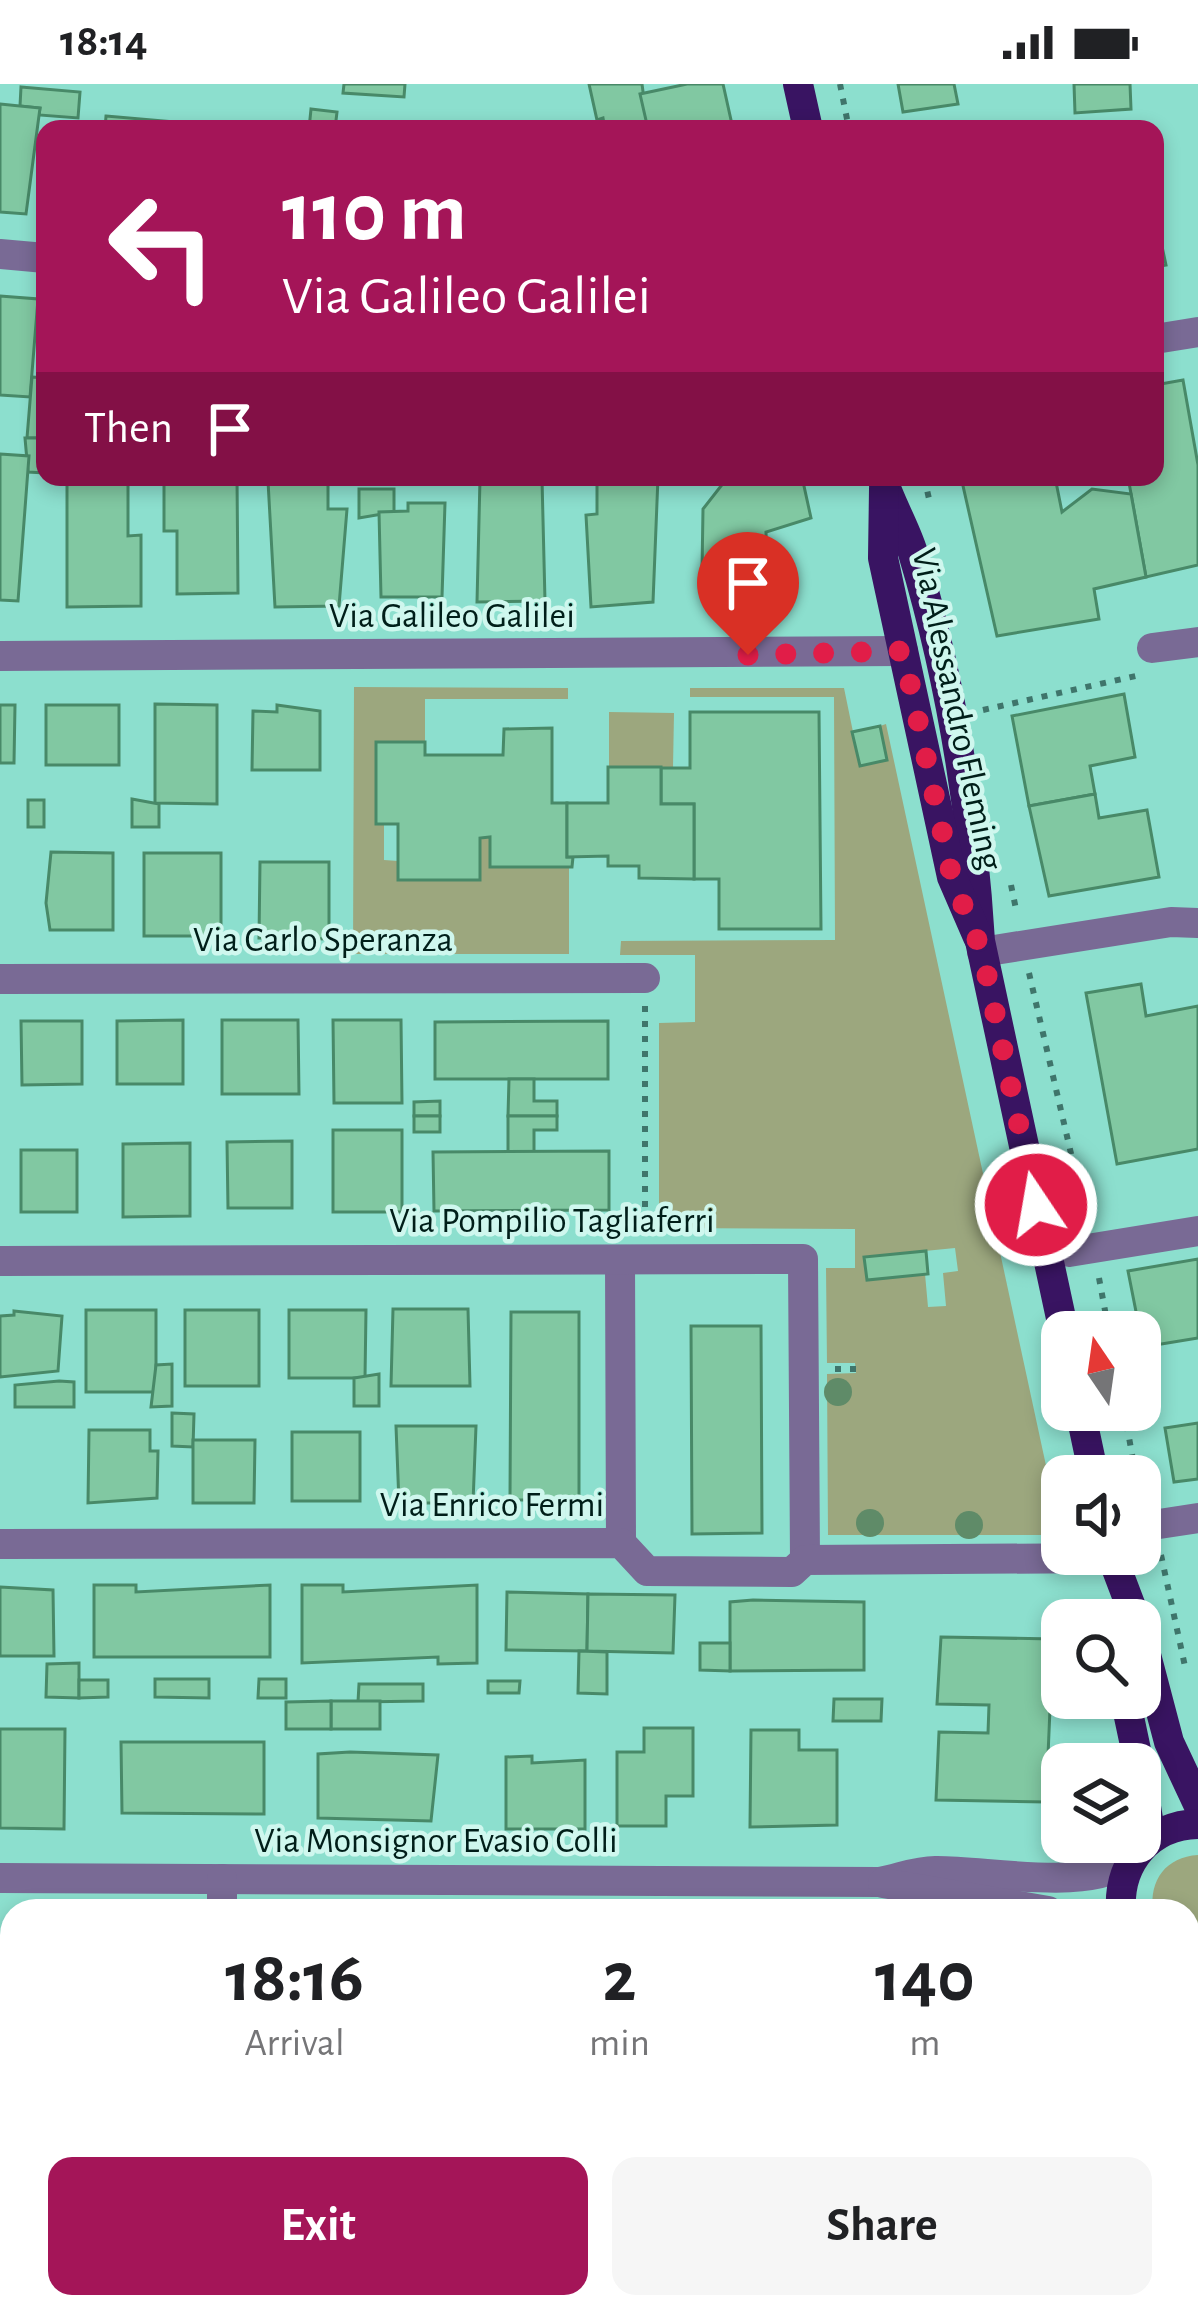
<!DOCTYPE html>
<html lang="en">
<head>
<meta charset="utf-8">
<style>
  body { margin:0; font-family:"Alegreya Sans",sans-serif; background:#f6f6f6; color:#202124; height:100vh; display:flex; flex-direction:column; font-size:45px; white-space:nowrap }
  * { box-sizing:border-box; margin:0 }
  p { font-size:39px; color:#757577 }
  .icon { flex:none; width:66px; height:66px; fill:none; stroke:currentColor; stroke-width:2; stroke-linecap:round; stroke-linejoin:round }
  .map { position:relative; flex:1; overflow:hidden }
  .details { position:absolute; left:0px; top:1815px; width:1200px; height:420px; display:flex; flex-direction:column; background:#fff; border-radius:36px 36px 0 0; box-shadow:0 6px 18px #0003 }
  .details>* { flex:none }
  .guide { position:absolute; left:36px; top:36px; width:1128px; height:366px; border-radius:24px; box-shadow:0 6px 18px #0003; background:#a41558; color:#fff; overflow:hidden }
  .needle { width:78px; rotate:347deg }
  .fabs { position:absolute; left:1041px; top:1227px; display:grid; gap:24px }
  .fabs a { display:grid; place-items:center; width:120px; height:120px; border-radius:24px; background:#fff; box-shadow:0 6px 18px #0003; font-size:60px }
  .pin { position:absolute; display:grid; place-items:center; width:102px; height:102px; color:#fff; margin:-123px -51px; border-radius:50% 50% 50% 0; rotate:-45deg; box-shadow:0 0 12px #0007 }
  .pin .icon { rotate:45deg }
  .me { position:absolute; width:132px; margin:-66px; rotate:348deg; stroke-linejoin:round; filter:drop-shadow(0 0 9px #0008) }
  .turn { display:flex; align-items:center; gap:42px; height:252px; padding:0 48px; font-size:54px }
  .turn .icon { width:156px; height:156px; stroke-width:2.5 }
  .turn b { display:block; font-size:84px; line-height:102px }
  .then { display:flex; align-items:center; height:114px; padding:0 48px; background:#0003; gap:24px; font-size:45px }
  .eta { display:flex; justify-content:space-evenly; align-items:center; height:204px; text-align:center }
  .eta b { font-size:72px; font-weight:700; line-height:84px }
  .button { display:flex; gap:24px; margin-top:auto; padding:24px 48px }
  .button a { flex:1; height:138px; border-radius:24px; background:#a41558; color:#fff; font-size:48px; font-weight:700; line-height:138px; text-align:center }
  .button a+a { background:#f6f6f6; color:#202124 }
  .status { display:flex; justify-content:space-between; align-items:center; height:84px; padding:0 60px; background:#fff; direction:ltr }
  .status svg { height:33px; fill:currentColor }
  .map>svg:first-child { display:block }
</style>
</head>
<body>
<div class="status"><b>18:14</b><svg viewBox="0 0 49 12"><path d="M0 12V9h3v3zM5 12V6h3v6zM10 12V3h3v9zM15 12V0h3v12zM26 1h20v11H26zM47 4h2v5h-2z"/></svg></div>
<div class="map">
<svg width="1198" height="2235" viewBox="0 0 1198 2235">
  <rect width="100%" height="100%" fill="#8cdfce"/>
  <!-- green -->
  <g fill="#9ca77e" fill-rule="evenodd">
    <path d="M 354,603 L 568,604 L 568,615 L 425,615 L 425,658 L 376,658 L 376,739 L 384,740 L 384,776 L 398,777 L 399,796 L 480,796 L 480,754 L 490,753 L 490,783 L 569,782 L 569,870 L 353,870 Z"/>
    <path d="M 690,604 L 844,604 L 860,682 L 887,676 L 880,642 L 886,640 L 1061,1451 L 828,1451 L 827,1290 L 856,1289 L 855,1279 L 827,1279 L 826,1184 L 855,1184 L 855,1145 L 659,1144 L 659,939 L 695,938 L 695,871 L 620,871 L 621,857 L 835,856 L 834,613 L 690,613 ZM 955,1164 L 958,1187 L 943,1189 L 946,1222 L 928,1223 L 925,1190 L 867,1196 L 864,1173 Z"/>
    <path d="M 609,628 L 674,629 L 673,684 L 609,683 Z"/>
    <path d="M 1198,1771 L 1198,1858 L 1191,1858 L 1188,1827 L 1153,1827 C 1149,1796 1166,1773 1198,1771 Z"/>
    <path d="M 439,2223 L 913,2223 L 915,2235 L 438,2235 Z"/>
  </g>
  <!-- building -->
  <g fill="#81c8a2" stroke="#488968" stroke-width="3">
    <path d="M 344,0 L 405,0 L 404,13 L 343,9 Z"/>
    <path d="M 589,0 L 642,0 L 648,45 L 605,45 L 603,34 L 597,36 Z"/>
    <path d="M 687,0 L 723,0 L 733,45 L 648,45 L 640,10 Z"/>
    <path d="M 898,0 L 954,0 L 958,20 L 903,28 Z"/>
    <path d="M 1074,0 L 1130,0 L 1131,25 L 1075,29 Z"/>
    <path d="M 21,3 L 80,8 L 78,34 L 39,31 L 40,24 L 20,22 Z"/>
    <path d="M 0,20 L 40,24 L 26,130 L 0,128 Z"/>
    <path d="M 311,25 L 337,28 L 335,45 L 309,45 Z"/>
    <path d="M 106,32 L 176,38 L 175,45 L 105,45 Z"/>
    <path d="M 1155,130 L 1166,181 L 1155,183 Z"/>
    <path d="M 0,212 L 38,215 L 30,313 L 0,311 Z"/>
    <path d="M 32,293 L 45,294 L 45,354 L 27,354 Z"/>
    <path d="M 1183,296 L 1198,381 L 1198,481 L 1146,493 L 1128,393 L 1155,393 L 1155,301 Z"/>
    <path d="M 25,354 L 45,354 L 45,389 L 28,388 Z"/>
    <path d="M 0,370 L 29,372 L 18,517 L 0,516 Z"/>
    <path d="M 67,393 L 128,393 L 128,452 L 141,451 L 141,522 L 67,523 Z"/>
    <path d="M 164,393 L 237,393 L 238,509 L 177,510 L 177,447 L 164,447 Z"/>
    <path d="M 597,393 L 658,393 L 653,518 L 591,523 L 586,431 L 597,430 Z"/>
    <path d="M 728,393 L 802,393 L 811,434 L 766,448 L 767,488 L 702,488 L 703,425 Z"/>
    <path d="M 961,393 L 1055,393 L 1062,428 L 1092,405 L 1131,410 L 1146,493 L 1094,505 L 1099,535 L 997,552 Z"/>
    <path d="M 480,395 L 542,395 L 545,517 L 477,518 Z"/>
    <path d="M 328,396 L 328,425 L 347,425 L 339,522 L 275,523 L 268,397 Z"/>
    <path d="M 359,405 L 394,405 L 394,428 L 359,434 Z"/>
    <path d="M 408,419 L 445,419 L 442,513 L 381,513 L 379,428 L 408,427 Z"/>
    <path d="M 1124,610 L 1135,673 L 1090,682 L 1095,710 L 1029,722 L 1012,632 Z"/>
    <path d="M 155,620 L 217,621 L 217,720 L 155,719 Z"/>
    <path d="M 0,621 L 15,621 L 14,679 L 0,679 Z"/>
    <rect x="46" y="621" width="73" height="60"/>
    <path d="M 277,621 L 320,627 L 320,686 L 252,686 L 253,627 L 277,628 Z"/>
    <path d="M 690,628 L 819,628 L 821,845 L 719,845 L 719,795 L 694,795 L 694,720 L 661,720 L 661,684 L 690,684 Z"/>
    <path d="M 880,642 L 887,676 L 860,682 L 852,648 Z"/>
    <path d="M 552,644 L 552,719 L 567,719 L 567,773 L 573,773 L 572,783 L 490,783 L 490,753 L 480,754 L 480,796 L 398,796 L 398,740 L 376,740 L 376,658 L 425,658 L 425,671 L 503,671 L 504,645 Z"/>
    <path d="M 608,683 L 661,683 L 661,720 L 694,720 L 694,795 L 639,794 L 639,782 L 608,782 L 608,772 L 567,773 L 567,719 L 608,719 Z"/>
    <path d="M 1095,710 L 1099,734 L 1147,726 L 1159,793 L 1049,812 L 1029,722 Z"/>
    <path d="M 132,715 L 159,720 L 159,743 L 132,743 Z"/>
    <rect x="28" y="716" width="16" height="27"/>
    <path d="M 51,768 L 113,769 L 113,846 L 50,846 L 46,819 Z"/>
    <rect x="144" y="769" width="77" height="83"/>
    <path d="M 260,778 L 329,778 L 329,855 L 259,854 Z"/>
    <path d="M 1141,900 L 1146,932 L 1198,922 L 1198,1065 L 1117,1080 L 1086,909 Z"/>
    <path d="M 183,936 L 183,1000 L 117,1000 L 117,937 Z"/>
    <path d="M 222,936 L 298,936 L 299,1010 L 222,1010 Z"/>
    <path d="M 333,936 L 401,936 L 402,1019 L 334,1019 Z"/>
    <path d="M 21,937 L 82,937 L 82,1000 L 22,1001 Z"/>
    <path d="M 608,937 L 608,995 L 435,995 L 435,938 Z"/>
    <path d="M 509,995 L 534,995 L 534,1017 L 557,1017 L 557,1032 L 508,1032 Z"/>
    <path d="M 440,1017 L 440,1032 L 414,1032 L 414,1018 Z"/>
    <rect x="414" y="1032" width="26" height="16"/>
    <path d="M 508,1032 L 557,1032 L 557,1046 L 534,1046 L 534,1068 L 508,1068 Z"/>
    <rect x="333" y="1046" width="69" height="82"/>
    <path d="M 292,1057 L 292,1124 L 228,1124 L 227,1058 Z"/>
    <path d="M 190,1059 L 190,1132 L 123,1133 L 123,1060 Z"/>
    <rect x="21" y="1066" width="56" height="62"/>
    <path d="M 609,1067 L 609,1126 L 434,1127 L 433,1068 Z"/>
    <path d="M 926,1167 L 928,1190 L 867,1196 L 864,1173 Z"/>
    <path d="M 1198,1175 L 1198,1254 L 1143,1263 L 1128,1187 Z"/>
    <path d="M 393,1225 L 468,1225 L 470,1302 L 391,1302 Z"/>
    <rect x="86" y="1226" width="70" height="82"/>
    <rect x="185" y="1226" width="74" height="76"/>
    <path d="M 289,1226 L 366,1226 L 365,1294 L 289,1294 Z"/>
    <path d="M 14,1227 L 62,1232 L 58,1287 L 0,1293 L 0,1232 L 14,1231 Z"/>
    <path d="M 511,1228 L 579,1228 L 579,1416 L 510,1416 Z"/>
    <path d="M 691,1242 L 761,1242 L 762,1449 L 692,1450 Z"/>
    <path d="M 172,1280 L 172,1322 L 151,1323 L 156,1281 Z"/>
    <path d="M 379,1290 L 379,1322 L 354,1322 L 354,1294 Z"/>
    <path d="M 59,1297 L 74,1298 L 74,1323 L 15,1323 L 15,1301 Z"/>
    <path d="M 172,1329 L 194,1330 L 193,1363 L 172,1362 Z"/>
    <path d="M 1198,1339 L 1198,1395 L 1174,1398 L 1165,1344 Z"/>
    <path d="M 396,1342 L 476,1342 L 473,1419 L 399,1419 Z"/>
    <path d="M 89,1346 L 150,1346 L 150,1367 L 158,1367 L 157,1414 L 88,1419 Z"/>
    <rect x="292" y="1348" width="68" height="69"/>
    <path d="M 193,1356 L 255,1356 L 254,1419 L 193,1419 Z"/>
    <path d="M 94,1501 L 136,1501 L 136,1508 L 270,1501 L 270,1573 L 94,1573 Z"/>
    <path d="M 302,1501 L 343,1501 L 343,1508 L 477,1501 L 477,1579 L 438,1580 L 438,1573 L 302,1579 Z"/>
    <path d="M 0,1503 L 53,1506 L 54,1572 L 0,1572 Z"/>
    <path d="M 507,1508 L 588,1510 L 587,1567 L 506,1566 Z"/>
    <path d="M 588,1510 L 675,1511 L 673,1569 L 587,1567 Z"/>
    <path d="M 753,1516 L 864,1518 L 864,1586 L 730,1587 L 730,1518 Z"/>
    <path d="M 941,1553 L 1053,1555 L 1046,1718 L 936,1716 L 939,1648 L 988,1649 L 989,1621 L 937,1620 Z"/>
    <path d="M 700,1559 L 730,1559 L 730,1587 L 700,1586 Z"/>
    <path d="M 579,1567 L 607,1568 L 607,1610 L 578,1609 Z"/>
    <path d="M 79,1579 L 79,1614 L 46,1613 L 47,1580 Z"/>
    <path d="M 155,1595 L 209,1595 L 209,1614 L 155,1613 Z"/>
    <path d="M 259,1595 L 286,1595 L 286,1614 L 258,1614 Z"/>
    <path d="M 79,1596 L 108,1596 L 108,1613 L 79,1614 Z"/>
    <path d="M 488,1597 L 520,1597 L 519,1609 L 488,1609 Z"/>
    <path d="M 359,1600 L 423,1600 L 423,1617 L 358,1618 Z"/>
    <path d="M 834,1615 L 882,1615 L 881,1637 L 833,1637 Z"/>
    <rect x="331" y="1617" width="49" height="28"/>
    <path d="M 331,1617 L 331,1645 L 286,1645 L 286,1618 Z"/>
    <path d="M 644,1644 L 693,1644 L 693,1712 L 666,1712 L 666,1742 L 617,1742 L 617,1668 L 644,1668 Z"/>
    <path d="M 0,1645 L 65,1645 L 64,1745 L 0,1744 Z"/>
    <path d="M 751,1646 L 799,1646 L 799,1666 L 837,1666 L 837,1741 L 750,1743 Z"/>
    <path d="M 121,1658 L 264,1658 L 264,1730 L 122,1729 Z"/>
    <path d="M 350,1668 L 438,1671 L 431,1737 L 318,1734 L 318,1670 Z"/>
    <path d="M 532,1672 L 532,1679 L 585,1676 L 585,1745 L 506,1745 L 506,1673 Z"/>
    <path d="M 0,2063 L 1,2063 L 3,2209 L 0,2209 Z"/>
    <path d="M 293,2223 L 344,2223 L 381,2235 L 289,2235 Z"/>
    <path d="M 395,2223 L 428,2223 L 427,2235 L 397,2235 Z"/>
    <path d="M 1013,2223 L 1105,2223 L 1105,2224 L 1056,2235 L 1054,2228 L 1016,2235 Z"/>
  </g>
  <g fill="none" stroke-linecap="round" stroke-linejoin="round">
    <!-- path -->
    <g stroke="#3f756b" stroke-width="6" stroke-dasharray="6 9" stroke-linecap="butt">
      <path d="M 840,0 L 849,45"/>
      <path d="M 924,393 L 930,419"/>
      <path d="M 983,626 L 1140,591"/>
      <path d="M 1011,801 L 1017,830"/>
      <path d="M 1029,889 L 1086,1134"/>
      <path d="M 645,922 L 645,1143"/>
      <path d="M 1099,1194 L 1109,1248"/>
      <path d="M 835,1285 L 856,1285"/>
      <path d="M 1124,1326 L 1136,1392"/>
      <path d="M 1161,1471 L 1186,1587"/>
      <path d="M 896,2223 L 899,2235"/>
      <path d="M 497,2235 L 497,2223"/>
    </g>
    <!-- minor -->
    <g stroke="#796a95" stroke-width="30">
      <path d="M 0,170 L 45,174"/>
      <path d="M 1155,255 L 1198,248"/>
      <path d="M 1152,564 L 1198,558"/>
      <path d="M 0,572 L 903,567"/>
      <path d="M 982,868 L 1171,838 L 1198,839"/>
      <path d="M 0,895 L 645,894"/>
      <path d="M 1069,1168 L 1198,1147"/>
      <path d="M 620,1176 L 621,1459"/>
      <path d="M 0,1177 L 803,1175 L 805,1476"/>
      <path d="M 1146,1442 L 1198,1434"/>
      <path d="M 0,1460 L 621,1459 L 647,1487 L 792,1488 L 805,1476 L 1112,1474"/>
      <path d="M 0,1794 L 879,1798 C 898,1795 915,1787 935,1787 C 987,1786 1095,1810 1133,1773"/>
      <path d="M 222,1795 L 222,1827"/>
      <path d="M 883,1799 L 1048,1827"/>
      <path d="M 226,2223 L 226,2235"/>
      <path d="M 949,2223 L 952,2235"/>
    </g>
    <!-- major -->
    <g stroke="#391462" stroke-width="30">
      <path d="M 798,0 L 808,45"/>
      <path d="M 882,393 C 890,419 905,443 913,469 C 951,596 972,726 980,857 L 1064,1248"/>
      <path d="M 884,405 L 883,474 L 952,793 L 978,853"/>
      <path d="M 1080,1326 L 1094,1392"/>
      <path d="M 1111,1470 L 1136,1536"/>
      <path d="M 1140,1548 L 1169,1658 L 1198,1720"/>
      <path d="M 1125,1614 L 1139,1680"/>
      <path d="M 1136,1767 L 1148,1735 L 1140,1686"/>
      <path d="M 1121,1827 C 1118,1779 1149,1741 1198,1740"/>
      <path d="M 1188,1892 L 1198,1893"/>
      <path d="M 1188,1920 L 1198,1937"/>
    </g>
  </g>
  <!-- trees -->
  <g fill="#5f8b68">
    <circle cx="838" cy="1308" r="14"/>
    <circle cx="870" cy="1439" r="14"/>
    <circle cx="969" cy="1441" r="14"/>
  </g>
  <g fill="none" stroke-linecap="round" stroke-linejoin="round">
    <!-- route -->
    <path stroke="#e11d48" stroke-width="21" stroke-dasharray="0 37.8" d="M 748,571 L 903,567 L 952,793 L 982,868 L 1036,1121"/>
  </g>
  <g text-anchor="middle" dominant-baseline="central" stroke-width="9" stroke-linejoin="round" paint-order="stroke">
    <!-- street labels -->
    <g font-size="36" fill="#001e19" stroke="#cff7ee">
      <text x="452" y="532">Via Galileo Galilei</text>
      <text transform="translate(957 625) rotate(78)">Via Alessandro Fleming</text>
      <text x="323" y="856">Via Carlo Speranza</text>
      <text x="552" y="1137">Via Pompilio Tagliaferri</text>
      <text x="492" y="1421">Via Enrico Fermi</text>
      <text x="436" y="1757">Via Monsignor Evasio Colli</text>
    </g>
  </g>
</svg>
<div class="fabs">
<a><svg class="needle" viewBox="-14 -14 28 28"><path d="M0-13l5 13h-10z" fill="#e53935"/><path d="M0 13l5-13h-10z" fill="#757577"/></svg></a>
<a><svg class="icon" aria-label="sound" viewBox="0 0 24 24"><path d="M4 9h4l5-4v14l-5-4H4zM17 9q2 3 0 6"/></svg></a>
<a><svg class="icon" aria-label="search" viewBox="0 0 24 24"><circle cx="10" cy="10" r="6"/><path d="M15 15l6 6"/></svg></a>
<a><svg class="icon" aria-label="layers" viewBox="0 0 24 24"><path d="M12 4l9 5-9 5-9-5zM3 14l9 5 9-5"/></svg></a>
</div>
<div class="pin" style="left:748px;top:571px;background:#d93025"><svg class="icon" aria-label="arrive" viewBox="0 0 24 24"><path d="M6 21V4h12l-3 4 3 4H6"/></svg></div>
<svg class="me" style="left:1036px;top:1121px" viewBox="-20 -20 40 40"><circle r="17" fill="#e11d48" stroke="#fff" stroke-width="3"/><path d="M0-11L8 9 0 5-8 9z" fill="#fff"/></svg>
<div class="guide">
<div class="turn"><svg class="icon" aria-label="left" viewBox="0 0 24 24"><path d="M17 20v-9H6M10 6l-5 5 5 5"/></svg><div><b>110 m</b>Via Galileo Galilei</div></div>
<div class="then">Then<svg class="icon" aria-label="arrive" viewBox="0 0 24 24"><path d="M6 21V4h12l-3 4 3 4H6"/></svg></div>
</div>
<section class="details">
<div class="eta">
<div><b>18:16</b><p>Arrival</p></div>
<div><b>2</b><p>min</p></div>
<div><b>140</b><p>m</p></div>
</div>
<div class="button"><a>Exit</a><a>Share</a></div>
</section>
</div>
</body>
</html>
